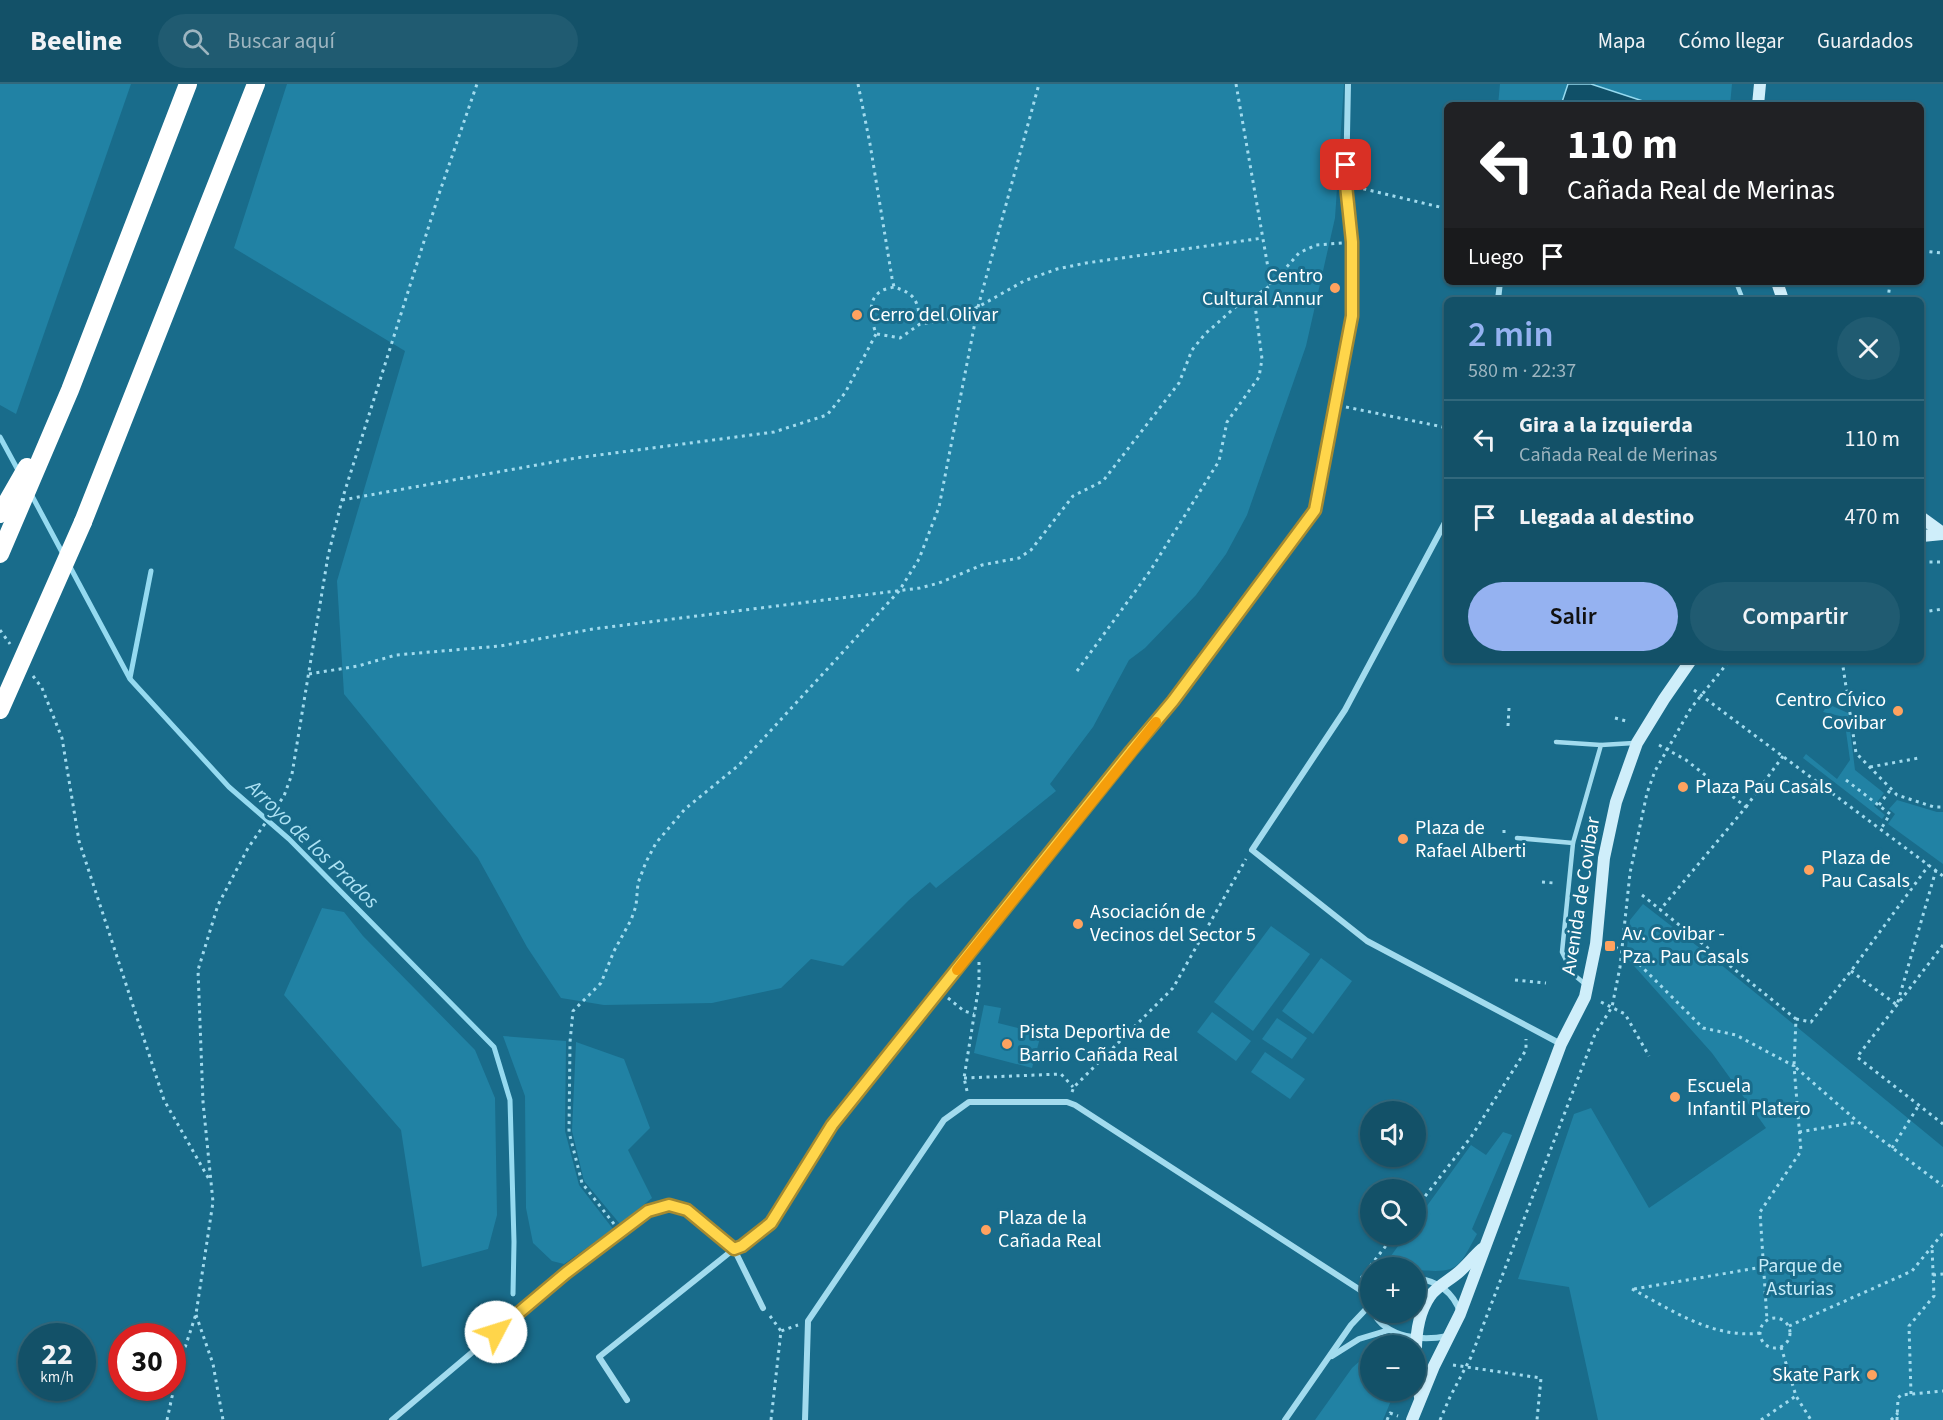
<!DOCTYPE html>
<html lang="es">
<head>
<meta charset="utf-8">
<style>
  body { margin:0; font-family:"Source Sans 3",sans-serif; background:#205b71; color:#f1f3f6; height:100vh; display:flex; flex-direction:column; font-size:22px; white-space:nowrap }
  * { box-sizing:border-box; margin:0 }
  p { font-size:20px; color:#9db5c0 }
  .icon { flex:none; width:33px; height:33px; fill:none; stroke:currentColor; stroke-width:2; stroke-linecap:round; stroke-linejoin:round }
  .map { position:relative; flex:1; overflow:hidden }
  .panel { position:absolute; left:1444px; top:213px; width:480px; height:366px; display:flex; flex-direction:column; background:#135168; border-radius:9px; box-shadow:0 2px 4px #0004,0 0 0 2px #32687c }
  .panel>* { flex:none }
  .guide { position:absolute; left:1444px; top:18px; width:480px; height:183px; border-radius:9px; box-shadow:0 2px 4px #0004,0 0 0 2px #32687c; background:#202124; color:#fff; overflow:hidden }
  .buttons { position:absolute; left:1360px; top:1017px; display:grid; gap:12px }
  .buttons a { display:grid; place-items:center; width:66px; height:66px; border-radius:50%; background:#135168; box-shadow:0 2px 4px #0004,0 0 0 2px #32687c; font-size:30px }
  .speed { position:absolute; left:18px; top:1239px; display:flex; gap:12px; font-size:30px; font-weight:700; text-align:center }
  .speed>* { display:grid; place-content:center; width:78px; height:78px; border-radius:50%; background:#135168; box-shadow:0 2px 4px #0004,0 0 0 2px #32687c; line-height:1 }
  .speed small { font-size:15px; font-weight:400 }
  .speed .limit { border:9px solid #d22; background:#fff; color:#111 }
  .pin { position:absolute; display:grid; place-items:center; width:51px; height:51px; color:#fff; margin:-26px; border-radius:12px; box-shadow:0 3px 9px #0006 }
  .me { position:absolute; width:66px; margin:-33px; rotate:50deg; stroke-linejoin:round; filter:drop-shadow(0 0 4px #0008) }
  .turn { display:flex; align-items:center; gap:21px; height:126px; padding:0 24px; font-size:27px }
  .turn .icon { width:78px; height:78px; stroke-width:2.5 }
  .turn b { display:block; font-size:42px; line-height:51px }
  .then { display:flex; align-items:center; height:57px; padding:0 24px; background:#0003; gap:12px; font-size:22px }
  .round { display:grid; place-items:center; flex:none; width:63px; height:63px; border-radius:32px; background:#205b71 }
  .overview { display:flex; align-items:center; justify-content:space-between; height:102px; padding:0 24px }
  h1 { font-size:36px; font-weight:600; line-height:45px; color:#95b2f1 }
  .action { display:flex; gap:12px; margin-top:auto; padding:12px 24px }
  .action a { flex:1; height:69px; border-radius:36px; background:#95b2f1; color:#111; font-size:24px; font-weight:600; line-height:69px; text-align:center }
  .action a+a { background:#205b71; color:#f1f3f6 }
  ul { padding:0; list-style:none }
  li { display:flex; align-items:center; gap:18px; height:78px; padding:0 24px; border-top:2px solid #32687c }
  li div { flex:1 }
  li b { display:block; font-size:22px }
  li em { font-style:normal }
  header { display:flex; align-items:center; gap:36px; box-sizing:border-box; height:84px; padding:0 30px; background:#135168; border-bottom:2px solid #32687c }
  header strong { font-size:28px }
  nav { display:flex; gap:33px; margin-inline-start:auto; font-size:21px }
  .search { width:420px; height:54px; background:#205b71; display:flex; align-items:center; gap:15px; box-sizing:border-box; padding:0 21px; border-radius:33px; color:#9db5c0; font-size:22px }
  .map>svg:first-child { display:block }
</style>
</head>
<body>
<header>
<strong>Beeline</strong>
<div class="search"><svg class="icon" aria-label="search" viewBox="0 0 24 24"><circle cx="10" cy="10" r="6"/><path d="M15 15l6 6"/></svg>Buscar aquí</div>
<nav><a>Mapa</a><a>Cómo llegar</a><a>Guardados</a></nav>
</header>
<div class="map">
<svg width="1943" height="1336" viewBox="0 0 1943 1336">
  <rect width="100%" height="100%" fill="#196c8b"/>
  <!-- green -->
  <g fill="#2182a4">
    <path d="M 0,0 L 131,0 L 16,330 L 0,321 Z"/>
    <path d="M 287,0 L 1344,0 L 1335,134 L 1306,262 L 1247,431 L 1226,470 L 1196,511 L 1145,564 L 1129,576 L 1093,643 L 1050,700 L 1056,707 L 936,804 L 930,798 L 909,816 L 843,882 L 811,875 L 781,904 L 712,919 L 604,921 L 561,914 L 527,863 L 478,774 L 344,610 L 337,497 L 405,267 L 234,164 Z"/>
    <path d="M 1500,0 L 1732,0 L 1730,21 L 1498,21 Z"/>
    <path d="M 1828,620 L 1848,629 L 1855,686 L 1884,709 L 1874,722 L 1885,731 L 1882,735 L 1803,674 L 1806,670 L 1837,695 L 1850,676 L 1844,633 L 1823,628 Z"/>
    <path d="M 1897,716 L 1937,728 L 1943,728 L 1943,780 L 1888,740 L 1895,730 L 1889,725 Z"/>
    <path d="M 1643,820 L 1719,879 L 1943,1063 L 1943,1336 L 1598,1336 L 1569,1203 L 1518,1195 L 1574,1030 L 1591,1024 L 1649,1124 L 1766,1044 L 1712,969 L 1626,873 L 1630,836 Z"/>
    <path d="M 322,824 L 344,828 L 363,852 L 475,966 L 495,1014 L 497,1131 L 488,1165 L 422,1183 L 401,1046 L 284,911 Z"/>
    <path d="M 1271,842 L 1310,870 L 1253,947 L 1214,918 Z"/>
    <path d="M 1321,874 L 1352,897 L 1313,950 L 1282,927 Z"/>
    <path d="M 984,921 L 1001,924 L 998,939 L 1041,950 L 1032,984 L 974,969 Z"/>
    <path d="M 1212,928 L 1251,957 L 1236,977 L 1197,948 Z"/>
    <path d="M 1277,934 L 1307,954 L 1292,975 L 1262,955 Z"/>
    <path d="M 503,952 L 566,957 L 565,1047 L 579,1101 L 613,1145 L 564,1180 L 552,1177 L 533,1159 L 526,1124 L 525,1012 Z"/>
    <path d="M 576,958 L 624,975 L 650,1044 L 628,1066 L 652,1114 L 620,1140 L 584,1097 L 572,1047 Z"/>
    <path d="M 1265,968 L 1305,995 L 1290,1015 L 1251,988 Z"/>
    <path d="M 1503,1048 L 1512,1051 L 1472,1145 L 1477,1150 C 1457,1186 1459,1189 1416,1186 L 1416,1184 L 1383,1183 L 1406,1151 L 1416,1150 L 1416,1137 L 1471,1061 L 1486,1071 Z"/>
    <path d="M 1371,1273 L 1371,1306 L 1395,1307 L 1383,1336 L 1315,1336 L 1352,1284 L 1362,1275 Z"/>
  </g>
  <!-- water -->
  <path fill="#105068" stroke="#95daf0" stroke-width="1.5" d="M 1568,0 L 1591,0 L 1655,21 L 1561,21 Z"/>
  <g fill="none" stroke-linecap="round" stroke-linejoin="round">
    <!-- stream -->
    <g stroke="#95daf0" stroke-width="5">
      <path d="M 0,353 L 19,388"/>
      <path d="M 31,410 L 63,470"/>
      <path d="M 69,481 L 130,595 L 229,703 L 289,755 L 494,963 L 510,1016 L 514,1158 L 513,1210"/>
      <path d="M 130,594 L 151,487"/>
    </g>
    <!-- path -->
    <g stroke="#a2dbee" stroke-width="3" stroke-dasharray="3 4.5" stroke-linecap="butt">
      <path d="M 858,0 L 870,60 L 892,194 L 894,203 C 916,210 918,217 920,239"/>
      <path d="M 1236,0 L 1271,201"/>
      <path d="M 1356,103 L 1448,125"/>
      <path d="M 1922,167 L 1943,169"/>
      <path d="M 1888,216 L 1890,198"/>
      <path d="M 877,250 L 900,254 L 920,240 L 949,235 L 978,223 L 1024,197 L 1057,185 L 1086,179 L 1263,154"/>
      <path d="M 1346,323 L 1448,344"/>
      <path d="M 342,416 L 576,374 L 774,348 L 827,331 L 845,309 L 876,250 C 872,237 866,217 880,208 C 883,205 891,204 894,203"/>
      <path d="M 1922,478 L 1943,478"/>
      <path d="M 1922,528 L 1943,525"/>
      <path d="M 0,546 L 10,560"/>
      <path d="M 1782,576 L 1780,579 L 1796,576"/>
      <path d="M 1842,576 L 1856,669 L 1897,711 L 1934,723 L 1943,723"/>
      <path d="M 1077,587 L 1150,487 L 1219,377 L 1227,338 L 1259,293 L 1262,275 L 1254,213"/>
      <path d="M 309,590 L 358,582 L 396,571 L 500,562 L 593,545 L 920,504 L 939,499 L 982,481 L 1019,474 L 1031,466 L 1073,412 L 1103,397 L 1179,299 L 1192,266 L 1205,250 L 1240,219 L 1254,213 L 1271,201 L 1299,169 L 1316,161 L 1342,159"/>
      <path d="M 33,592 L 42,604 L 62,654 L 79,757 L 164,1016 L 210,1097"/>
      <path d="M 1694,606 L 1943,792"/>
      <path d="M 1615,634 L 1626,637"/>
      <path d="M 1508,642 L 1509,624"/>
      <path d="M 1659,661 L 1686,676 L 1746,723 L 1660,826"/>
      <path d="M 1870,683 L 1919,674"/>
      <path d="M 1846,696 L 1890,730 L 1881,745"/>
      <path d="M 1879,721 L 1891,705"/>
      <path d="M 1746,723 L 1783,672"/>
      <path d="M 1504,749 L 1504,743"/>
      <path d="M 1542,798 L 1554,799"/>
      <path d="M 1642,811 L 1796,935 L 1794,982 L 1858,1038 L 1943,1102"/>
      <path d="M 1943,861 L 1857,973 L 1943,1040"/>
      <path d="M 1615,863 L 1630,871 L 1703,944 L 1736,951 L 1794,982 L 1801,1067 L 1760,1128 L 1767,1236"/>
      <path d="M 1851,887 L 1897,921 L 1936,786"/>
      <path d="M 1515,896 L 1546,899"/>
      <path d="M 948,914 L 964,927 L 974,930"/>
      <path d="M 1601,918 L 1625,930 L 1649,972"/>
      <path d="M 1796,935 L 1811,938 L 1851,887 L 1929,781"/>
      <path d="M 964,994 L 1061,990 L 1073,1003"/>
      <path d="M 967,1007 L 964,994 L 979,901 L 979,877"/>
      <path d="M 1072,1008 L 1074,1003 L 1173,904 L 1246,775"/>
      <path d="M 1799,1048 L 1858,1038"/>
      <path d="M 1892,1064 L 1919,1021"/>
      <path d="M 1416,1124 L 1471,1053 L 1526,966 L 1526,955"/>
      <path d="M 614,1140 L 582,1099 L 569,1048 L 570,958 L 573,927 L 601,899 L 614,867 L 631,836 L 636,822 L 638,799 L 646,778 L 656,759 L 685,725 L 739,681 L 899,507 L 919,475 L 939,423 L 978,223 L 1039,0"/>
      <path d="M 1933,1191 L 1943,1190"/>
      <path d="M 1361,1194 L 1395,1150"/>
      <path d="M 1632,1205 C 1672,1226 1713,1255 1760,1249"/>
      <path d="M 1634,1205 L 1763,1183"/>
      <path d="M 196,1231 L 213,1280 L 223,1336"/>
      <path d="M 770,1232 L 781,1247"/>
      <circle cx="1775" cy="1249" r="15"/>
      <path d="M 1789,1242 L 1912,1187 L 1943,1149"/>
      <path d="M 1781,1263 L 1796,1312 L 1811,1336"/>
      <path d="M 1453,1281 L 1541,1294 L 1537,1336"/>
      <path d="M 1911,1310 L 1909,1242 L 1934,1212 L 1932,1163"/>
      <path d="M 167,1336 L 178,1285 L 196,1230 L 213,1118 L 203,1018 L 198,886 L 218,821 L 248,764 L 284,712 L 292,690 L 328,472 L 342,416 L 439,110 L 477,0"/>
      <path d="M 771,1336 L 781,1247 L 798,1241"/>
      <path d="M 1387,1336 L 1390,1329 L 1398,1332"/>
      <path d="M 1440,1336 L 1450,1313 L 1471,1273 L 1595,950 L 1612,923 L 1620,883 L 1630,789 L 1647,709 L 1655,687 L 1691,624 L 1730,576"/>
      <path d="M 1761,1336 L 1796,1312"/>
      <path d="M 1891,1336 L 1898,1329"/>
      <path d="M 1897,1336 L 1898,1314 L 1901,1311 L 1943,1307"/>
    </g>
    <!-- lane -->
    <g stroke="#a2dbee" stroke-width="4.5">
      <path d="M 1736,198 L 1743,216"/>
      <path d="M 1556,658 L 1601,661"/>
      <path d="M 1517,754 L 1573,759"/>
      <path d="M 1585,900 L 1573,890 L 1562,868 L 1573,759 L 1601,661 L 1634,659"/>
    </g>
    <!-- street -->
    <g stroke="#a2dbee" stroke-width="6">
      <path d="M 1498,216 L 1500,198"/>
      <path d="M 1448,433 L 1345,626 L 1252,766 L 1367,857 L 1561,960"/>
      <path d="M 1416,1194 C 1437,1197 1453,1208 1460,1228"/>
      <path d="M 1373,1228 C 1387,1255 1422,1257 1448,1252"/>
      <path d="M 1332,1272 L 1359,1255 L 1389,1246"/>
      <path d="M 627,1316 L 599,1273 L 734,1165 L 763,1224"/>
      <path d="M 392,1336 L 566,1189 L 648,1127 L 669,1121 L 687,1126 L 734,1165 L 742,1163 L 771,1139 L 832,1041 L 1131,667 L 1173,617 L 1315,426 L 1352,232 L 1352,158 L 1346,101 L 1348,0"/>
      <path d="M 805,1336 L 808,1237 L 944,1036 L 969,1018 L 1067,1018 L 1075,1021 L 1371,1213"/>
      <path d="M 1285,1336 L 1351,1241 L 1369,1222"/>
    </g>
    <!-- secondary -->
    <g stroke="#cfeefa" stroke-width="12">
      <path d="M 1758,21 L 1760,0"/>
      <path d="M 1777,198 L 1783,216"/>
      <path d="M 1922,434 L 1943,449"/>
      <path d="M 1922,452 L 1943,450"/>
      <path d="M 1420,1313 C 1415,1283 1411,1239 1430,1212 C 1437,1202 1450,1196 1459,1188 C 1467,1181 1474,1172 1482,1165"/>
      <path d="M 1412,1336 L 1434,1282 L 1460,1230 L 1561,960 L 1585,913 L 1596,860 L 1604,774 L 1616,718 L 1637,659 L 1664,615 L 1691,576"/>
    </g>
    <!-- highway -->
    <g stroke="#fff" stroke-width="18">
      <path d="M 0,430 L 27,383"/>
      <path d="M 83,438 L 256,0"/>
      <path d="M 0,470 L 70,306 L 188,0"/>
    </g>
    <!-- highway-bridge -->
    <path stroke="#fff" stroke-width="18" d="M 0,626 L 83,438"/>
  </g>
  <g fill="none" stroke-linecap="round" stroke-linejoin="round">
    <!-- route casing -->
    <g stroke="#a68a30" stroke-width="15">
      <path id="route" d="M 496,1248 L 566,1189 L 648,1127 L 669,1121 L 687,1126 L 734,1165 L 742,1162 L 771,1139 L 832,1041 L 1131,667 L 1173,617 L 1315,426 L 1352,232 L 1352,158 L 1346,101 L 1346,81"/>
    </g>
    <!-- route -->
    <use href="#route" stroke="#ffd54a" stroke-width="10"/>
    <!-- slow -->
    <path stroke="#f59e0b" stroke-width="10" d="M 957,886 L 1156,638"/>
  </g>
  <!-- markers -->
  <g fill="#ffa25f" stroke="#196c8b" stroke-width="2">
    <circle cx="1335" cy="204" r="6"/>
    <circle cx="857" cy="231" r="6"/>
    <circle cx="1898" cy="627" r="6"/>
    <circle cx="1683" cy="703" r="6"/>
    <circle cx="1403" cy="755" r="6"/>
    <circle cx="1809" cy="786" r="6"/>
    <circle cx="1078" cy="840" r="6"/>
    <rect x="1604" y="856" width="12" height="12" rx="3"/>
    <circle cx="1007" cy="960" r="6"/>
    <circle cx="1675" cy="1013" r="6"/>
    <circle cx="986" cy="1146" r="6"/>
    <circle cx="1872" cy="1291" r="6"/>
  </g>
  <g text-anchor="middle" dominant-baseline="central" stroke-width="6" stroke-linejoin="round" paint-order="stroke">
    <!-- poi labels -->
    <g font-size="20" fill="#fff" stroke="#196c8b" text-anchor="start">
      <text x="1323" y="192" text-anchor="end">Centro<tspan x="1323" dy="23">Cultural Annur</tspan></text>
      <text x="869" y="231">Cerro del Olivar</text>
      <text x="1886" y="616" text-anchor="end">Centro Cívico<tspan x="1886" dy="23">Covibar</tspan></text>
      <text x="1695" y="703">Plaza Pau Casals</text>
      <text x="1415" y="744">Plaza de<tspan x="1415" dy="23">Rafael Alberti</tspan></text>
      <text x="1821" y="774">Plaza de<tspan x="1821" dy="23">Pau Casals</tspan></text>
      <text x="1090" y="828">Asociación de<tspan x="1090" dy="23">Vecinos del Sector 5</tspan></text>
      <text x="1622" y="850">Av. Covibar -<tspan x="1622" dy="23">Pza. Pau Casals</tspan></text>
      <text x="1019" y="948">Pista Deportiva de<tspan x="1019" dy="23">Barrio Cañada Real</tspan></text>
      <text x="1687" y="1002">Escuela<tspan x="1687" dy="23">Infantil Platero</tspan></text>
      <text x="998" y="1134">Plaza de la<tspan x="998" dy="23">Cañada Real</tspan></text>
      <text x="1860" y="1291" text-anchor="end">Skate Park</text>
    </g>
    <!-- street labels -->
    <g font-size="20" fill="#fff" stroke="#196c8b">
      <text transform="translate(1581 812) rotate(-81)">Avenida de Covibar</text>
    </g>
    <!-- park labels -->
    <g font-size="20" fill="#c8edfa" stroke="#196c8b">
      <text x="1800" y="1182">Parque de<tspan x="1800" dy="23">Asturias</tspan></text>
    </g>
    <!-- water labels -->
    <g font-size="21" font-style="italic" fill="#aee3f5" stroke="#196c8b">
      <text transform="translate(313 760) rotate(44)">Arroyo de los Prados</text>
    </g>
  </g>
</svg>
<div class="buttons">
<a><svg class="icon" aria-label="sound" viewBox="0 0 24 24"><path d="M4 9h4l5-4v14l-5-4H4zM17 9q2 3 0 6"/></svg></a>
<a><svg class="icon" aria-label="search" viewBox="0 0 24 24"><circle cx="10" cy="10" r="6"/><path d="M15 15l6 6"/></svg></a>
<a>+</a>
<a>−</a>
</div>
<div class="speed"><div>22<small>km/h</small></div><div class="limit">30</div></div>
<div class="pin" style="left:1346px;top:81px;background:#d93025"><svg class="icon" aria-label="arrive" viewBox="0 0 24 24"><path d="M6 21V4h12l-3 4 3 4H6"/></svg></div>
<svg class="me" style="left:496px;top:1248px" viewBox="-20 -20 40 40"><circle r="19" fill="#fff"/><path d="M0-13L10 11 0 6-10 11z" fill="#ffd54a"/></svg>
<div class="guide">
<div class="turn"><svg class="icon" aria-label="left" viewBox="0 0 24 24"><path d="M17 20v-9H6M10 6l-5 5 5 5"/></svg><div><b>110 m</b>Cañada Real de Merinas</div></div>
<div class="then">Luego<svg class="icon" aria-label="arrive" viewBox="0 0 24 24"><path d="M6 21V4h12l-3 4 3 4H6"/></svg></div>
</div>
<section class="panel">
<div class="overview"><div><h1>2 min</h1><p>580 m · 22:37</p></div><a class="round"><svg class="icon" aria-label="close" viewBox="0 0 24 24"><path d="M6 6l12 12M18 6L6 18"/></svg></a></div>
<ul>
<li><svg class="icon" aria-label="left" viewBox="0 0 24 24"><path d="M17 20v-9H6M10 6l-5 5 5 5"/></svg><div><b>Gira a la izquierda</b><p>Cañada Real de Merinas</p></div><em>110 m</em></li>
<li><svg class="icon" aria-label="arrive" viewBox="0 0 24 24"><path d="M6 21V4h12l-3 4 3 4H6"/></svg><div><b>Llegada al destino</b></div><em>470 m</em></li>
</ul>
<div class="action"><a>Salir</a><a>Compartir</a></div>
</section>
</div>
</body>
</html>
